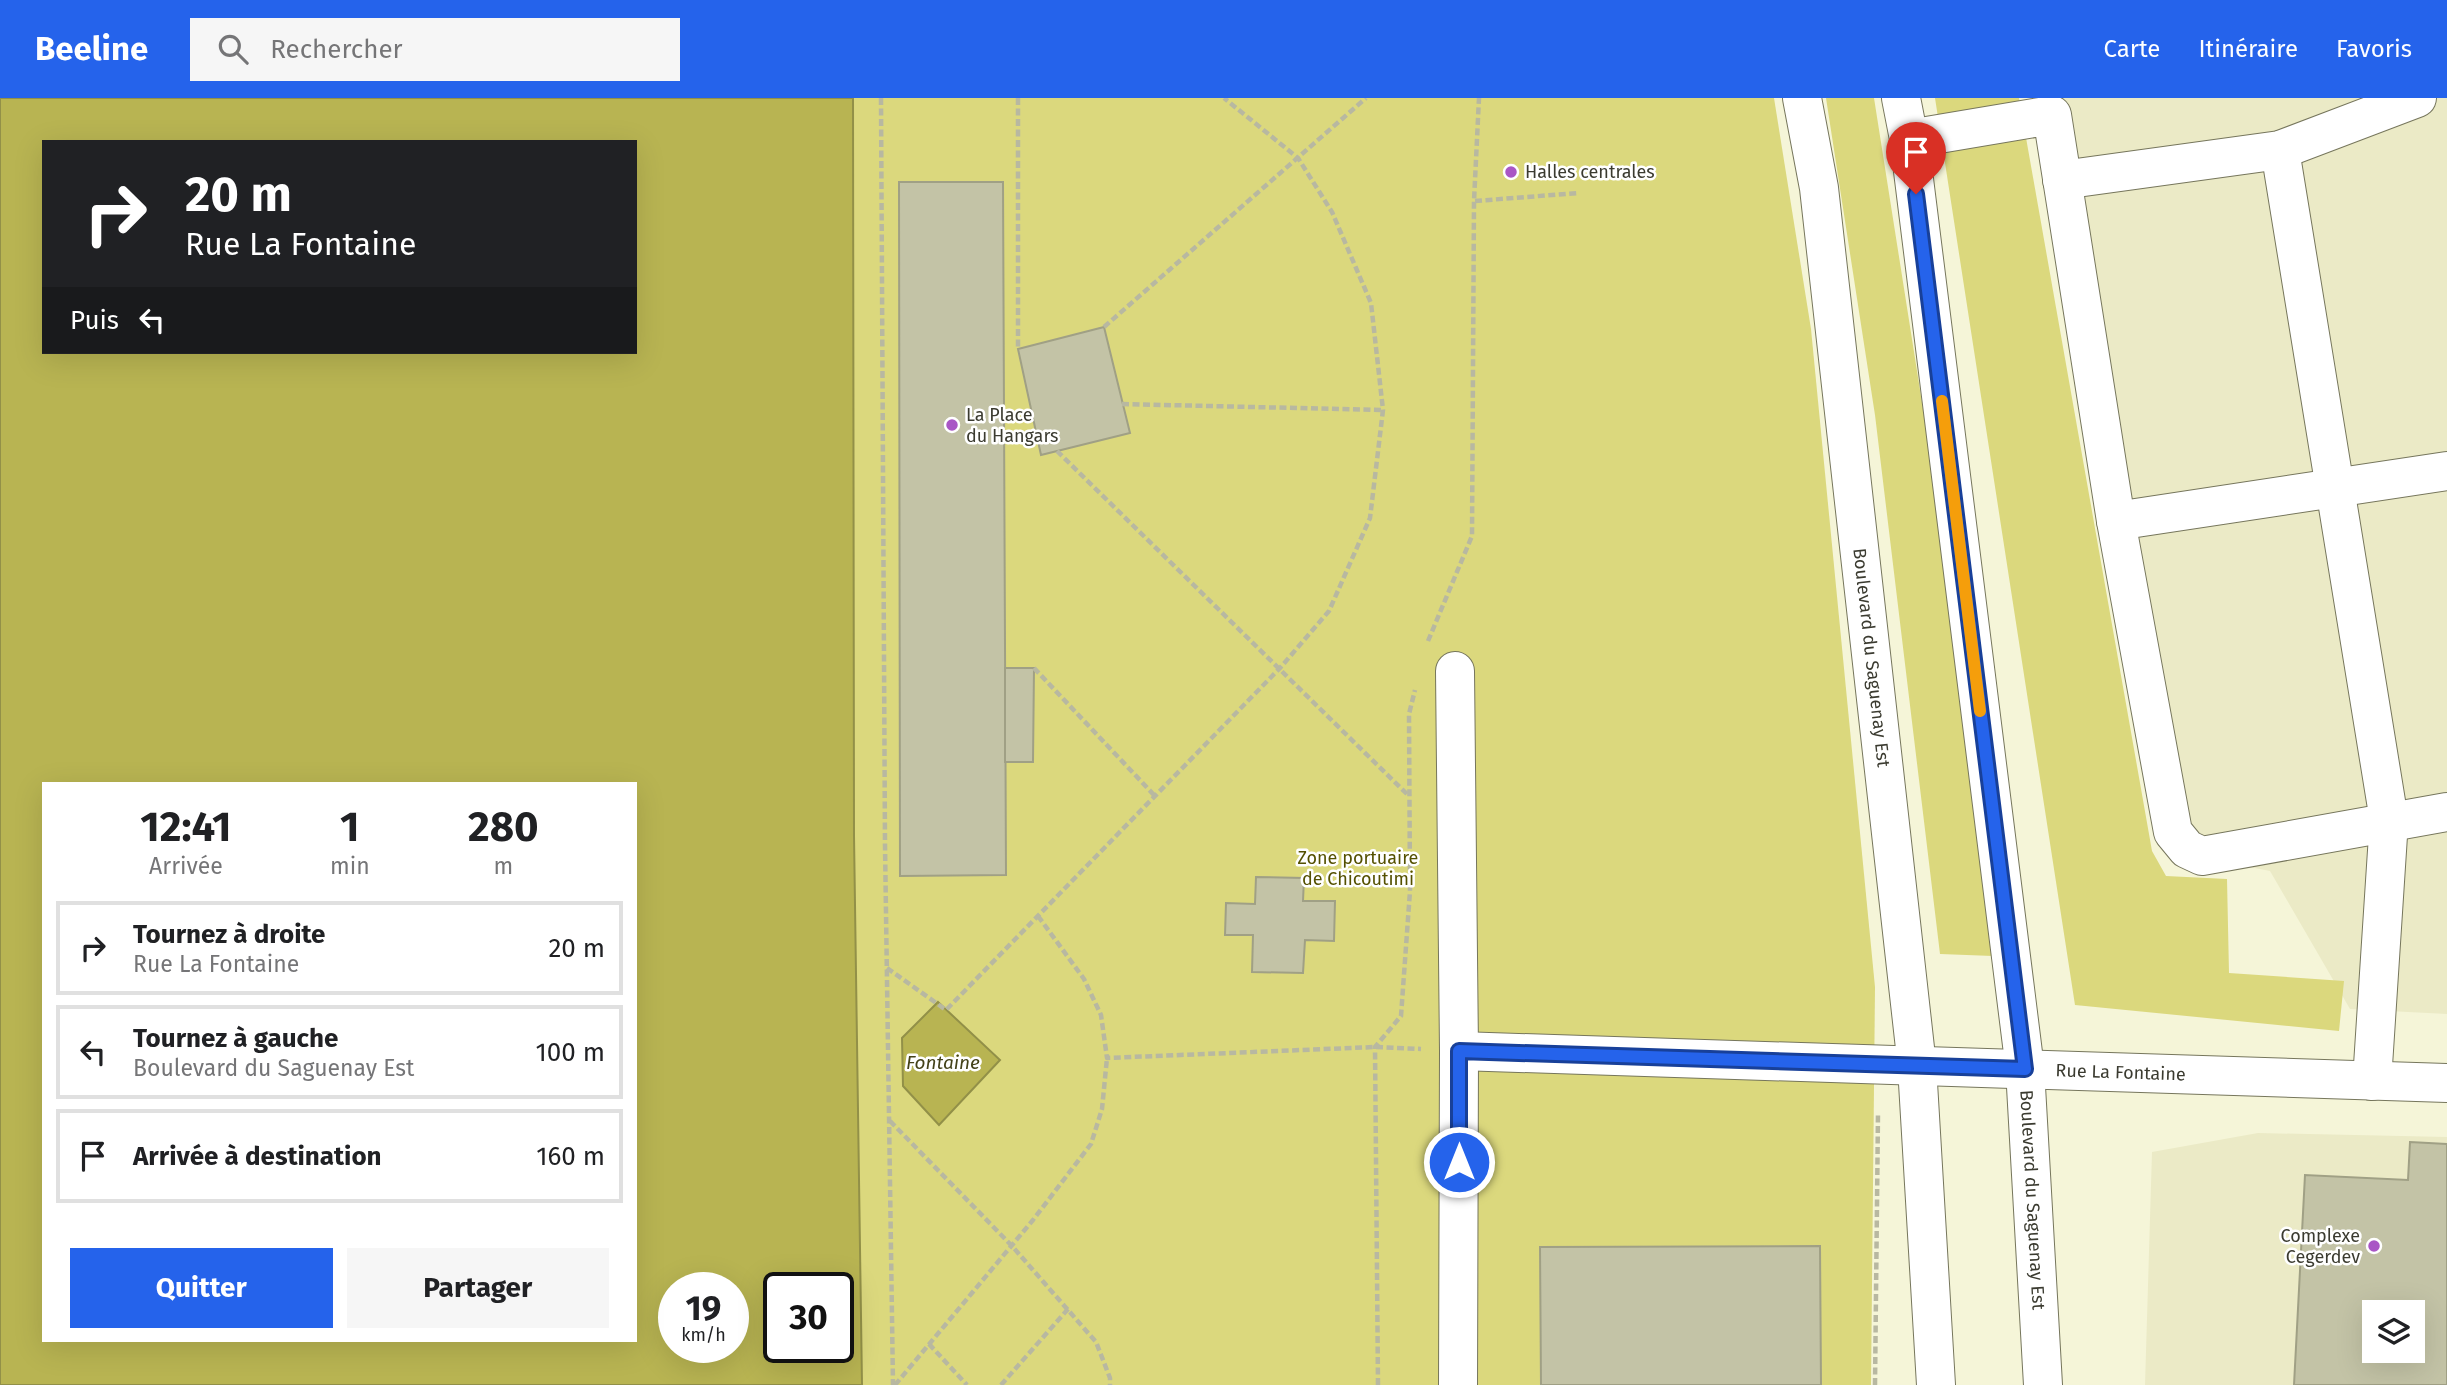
<!DOCTYPE html>
<html lang="fr">
<head>
<meta charset="utf-8">
<style>
  body { margin:0; font-family:"Fira Sans",sans-serif; background:#f6f6f6; color:#202124; height:100vh; display:flex; flex-direction:column; font-size:26px; white-space:nowrap }
  * { box-sizing:border-box; margin:0 }
  p { font-size:23px; color:#757577 }
  .icon { flex:none; width:38px; height:38px; fill:none; stroke:currentColor; stroke-width:2; stroke-linecap:round; stroke-linejoin:round }
  .map { position:relative; flex:1; overflow:hidden }
  .details { position:absolute; left:42px; top:684px; width:595px; height:560px; display:flex; flex-direction:column; background:#fff; border-radius:0px; box-shadow:0 7px 28px #0002 }
  .details>* { flex:none }
  .top-card { position:absolute; left:42px; top:42px; width:595px; height:214px; border-radius:0px; box-shadow:0 7px 28px #0002; background:#202124; color:#fff; overflow:hidden }
  .controls { position:absolute; left:2362px; top:1202px; display:grid; gap:14px }
  .controls a { display:grid; place-items:center; width:63px; height:63px; border-radius:0px; background:#fff; box-shadow:0 7px 28px #0002; font-size:35px }
  .speed { position:absolute; left:658px; top:1174px; display:flex; gap:14px; font-size:35px; font-weight:700; text-align:center }
  .speed>* { display:grid; place-content:center; width:91px; height:91px; border-radius:50%; background:#fff; box-shadow:0 7px 28px #0002; line-height:1 }
  .speed small { font-size:18px; font-weight:400 }
  .speed .limit { border:4px solid #111; border-radius:10px; background:#fff; color:#111 }
  .pin { position:absolute; display:grid; place-items:center; width:60px; height:60px; color:#fff; margin:-72px -30px; border-radius:50% 50% 50% 0; rotate:-45deg; box-shadow:0 0 7px #0007 }
  .pin .icon { rotate:45deg }
  .me { position:absolute; width:77px; margin:-38px; rotate:0deg; stroke-linejoin:round; filter:drop-shadow(0 0 5px #0008) }
  .turn { display:flex; align-items:center; gap:24px; height:147px; padding:0 28px; font-size:32px }
  .turn .icon { width:91px; height:91px; stroke-width:2.5 }
  .turn b { display:block; font-size:49px; line-height:60px }
  .then { display:flex; align-items:center; height:66px; padding:0 28px; background:#0003; gap:14px; font-size:26px }
  .eta { display:flex; justify-content:space-evenly; align-items:center; height:119px; text-align:center }
  .eta b { font-size:42px; font-weight:700; line-height:49px }
  .cta { display:flex; gap:14px; margin-top:auto; padding:14px 28px }
  .cta a { flex:1; height:80px; border-radius:0px; background:#2563eb; color:#fff; font-size:28px; font-weight:700; line-height:80px; text-align:center }
  .cta a+a { background:#f6f6f6; color:#202124 }
  ul { padding:0; list-style:none }
  li { display:flex; align-items:center; gap:21px; height:94px; margin:0 14px 10px; padding:0 14px; border:4px solid #e0e0e0; border-radius:0px }
  li div { flex:1 }
  li b { display:block; font-size:26px }
  li em { font-style:normal }
  header { display:flex; align-items:center; gap:42px; box-sizing:border-box; height:98px; padding:0 35px; background:#2563eb; color:#fff }
  header strong { font-size:33px }
  nav { display:flex; gap:38px; margin-inline-start:auto; font-size:24px }
  .search { width:490px; height:63px; background:#f6f6f6; display:flex; align-items:center; gap:18px; box-sizing:border-box; padding:0 24px; border-radius:0px; color:#757577; font-size:26px }
  .map>svg:first-child { display:block }
</style>
</head>
<body>
<header>
<strong>Beeline</strong>
<div class="search"><svg class="icon" aria-label="search" viewBox="0 0 24 24"><circle cx="10" cy="10" r="6"/><path d="M15 15l6 6"/></svg>Rechercher</div>
<nav><a>Carte</a><a>Itinéraire</a><a>Favoris</a></nav>
</header>
<div class="map">
<svg width="2447" height="1287" viewBox="0 0 2447 1287">
  <rect width="100%" height="100%" fill="#f5f5d8"/>
  <!-- built -->
  <g fill="#ebeac6" fill-rule="evenodd">
    <path d="M 2043,0 L 2447,0 L 2447,916 L 2350,911 L 2270,773 L 2169,753 Z"/>
    <path d="M 2258,1035 L 2447,1039 L 2447,1287 L 2145,1287 L 2152,1054 ZM 2375,1214 L 2413,1214 L 2413,1253 L 2375,1253 Z"/>
  </g>
  <!-- green -->
  <g fill="#dbd87d">
    <path d="M 853,0 L 1774,0 L 1811,231 L 1875,889 L 1871,1287 L 862,1287 L 854,738 Z"/>
    <path d="M 1826,0 L 1874,0 L 1943,438 L 1993,858 L 1940,856 L 1875,317 Z"/>
    <path d="M 1935,0 L 2019,0 L 2152,753 L 2166,778 L 2227,781 L 2229,875 L 2344,883 L 2339,933 L 2075,907 Z"/>
  </g>
  <!-- water -->
  <g fill="#b8b452" stroke="#929048" stroke-width="2" fill-rule="evenodd">
    <path d="M 0,0 L 853,0 L 854,738 L 862,1287 L 0,1287 ZM 44,44 L 635,44 L 635,254 L 44,254 ZM 44,686 L 635,686 L 635,1242 L 44,1242 ZM 674,1190 L 733,1190 L 733,1250 L 674,1250 ZM 779,1190 L 838,1190 L 838,1250 L 779,1250 Z"/>
    <path d="M 938,904 L 1000,962 L 939,1027 L 903,988 L 902,940 Z"/>
  </g>
  <!-- building -->
  <g fill="#c3c3a6" stroke="#a0a085" stroke-width="2" fill-rule="evenodd">
    <path d="M 899,84 L 1003,84 L 1006,777 L 900,778 Z"/>
    <path d="M 1104,229 L 1130,335 L 1041,357 L 1018,251 Z"/>
    <path d="M 1005,570 L 1034,570 L 1033,664 L 1005,664 Z"/>
    <path d="M 1256,779 L 1304,780 L 1303,803 L 1335,803 L 1334,843 L 1305,842 L 1303,875 L 1252,874 L 1253,837 L 1225,837 L 1226,805 L 1255,806 Z"/>
    <path d="M 2410,1044 L 2447,1046 L 2447,1287 L 2294,1287 L 2305,1077 L 2408,1082 ZM 2375,1214 L 2413,1214 L 2413,1253 L 2375,1253 Z"/>
    <path d="M 1820,1148 L 1821,1287 L 1541,1287 L 1540,1149 Z"/>
  </g>
  <g fill="none" stroke-linecap="round" stroke-linejoin="round">
    <!-- minor casing -->
    <g stroke="#76765c" stroke-width="40">
      <g id="minor">
        <path d="M 1909,41 L 2052,17 L 2116,423 L 2173,734 L 2187,751 L 2202,758 L 2447,714"/>
        <path d="M 2280,52 L 2389,722 L 2372,983"/>
        <path d="M 2062,82 L 2280,52 L 2417,0"/>
        <path d="M 2116,423 L 2447,373"/>
        <path d="M 1455,573 L 1459,953 L 1458,1287"/>
        <path id="s1" d="M 1459,953 L 2447,985"/>
      </g>
    </g>
    <!-- major casing -->
    <g stroke="#76765c" stroke-width="40">
      <g id="major">
        <path id="s2" d="M 1802,0 L 1819,90 L 1917,968 L 1936,1287"/>
        <path id="s3" d="M 1901,0 L 1909,41 L 2025,971 L 2043,1287"/>
      </g>
    </g>
    <!-- path -->
    <g stroke="#b8b8a1" stroke-width="4.5" stroke-dasharray="7 3.5" stroke-linecap="butt">
      <path d="M 881,0 L 885,747 L 893,1287"/>
      <path d="M 1018,0 L 1018,251"/>
      <path d="M 1475,103 L 1578,95"/>
      <path d="M 1104,229 L 1366,0"/>
      <path d="M 1122,306 L 1383,312"/>
      <path d="M 1057,353 L 1409,698"/>
      <path d="M 1428,543 L 1472,438 L 1474,103 L 1479,0"/>
      <path d="M 1034,570 L 1155,698"/>
      <path d="M 1038,818 L 1084,881 L 1101,917 L 1107,960 L 1375,949 L 1421,951"/>
      <path d="M 887,870 L 946,912 L 1280,570 L 1329,513 L 1370,420 L 1383,312 L 1371,205 L 1332,114 L 1298,60 L 1224,0"/>
      <path d="M 890,1023 L 1012,1148 L 1096,1244 L 1110,1280 L 1110,1287"/>
      <path d="M 929,1246 L 967,1287"/>
      <path d="M 895,1287 L 1033,1122 L 1091,1046 L 1102,1011 L 1107,960"/>
      <path d="M 1001,1287 L 1068,1211"/>
      <path d="M 1378,1287 L 1375,949 L 1401,918 L 1410,793 L 1409,616 L 1415,592"/>
      <path d="M 1875,1287 L 1878,1015"/>
    </g>
    <!-- minor -->
    <use href="#minor" stroke="#fff" stroke-width="38"/>
    <!-- major -->
    <use href="#major" stroke="#fff" stroke-width="38"/>
  </g>
  <g fill="none" stroke-linecap="round" stroke-linejoin="round">
    <!-- route casing -->
    <g stroke="#184099" stroke-width="18">
      <path id="route" d="M 1459,1064 L 1459,953 L 2025,971 L 1916,96"/>
    </g>
    <!-- route -->
    <use href="#route" stroke="#2563eb" stroke-width="12"/>
    <!-- slow -->
    <path stroke="#f59e0b" stroke-width="12" d="M 1942,303 L 1980,613"/>
  </g>
  <!-- markers -->
  <g fill="#a956c5" stroke="#fff" stroke-width="2.5">
    <circle cx="1511" cy="74" r="7"/>
    <circle cx="952" cy="327" r="7"/>
    <circle cx="2374" cy="1148" r="7"/>
  </g>
  <g text-anchor="middle" dominant-baseline="central" stroke-width="5" stroke-linejoin="round" paint-order="stroke">
    <!-- poi labels -->
    <g font-size="18" fill="#3b3b30" stroke="#fff" text-anchor="start">
      <text x="1525" y="74">Halles centrales</text>
      <text x="966" y="317">La Place<tspan x="966" dy="21">du Hangars</tspan></text>
      <text x="2360" y="1138" text-anchor="end">Complexe<tspan x="2360" dy="21">Cegerdev</tspan></text>
    </g>
    <!-- street labels -->
    <g font-size="18" fill="#3b3b30" stroke="#fff">
      <text stroke="none"><textPath href="#s2" startOffset="564">Boulevard du Saguenay Est</textPath></text>
      <text stroke="none"><textPath href="#s1" startOffset="662">Rue La Fontaine</textPath></text>
      <text stroke="none"><textPath href="#s3" startOffset="1110">Boulevard du Saguenay Est</textPath></text>
    </g>
    <!-- park labels -->
    <g font-size="18" fill="#545000" stroke="#fff">
      <text x="1358" y="760">Zone portuaire<tspan x="1358" dy="21">de Chicoutimi</tspan></text>
    </g>
    <!-- water labels -->
    <g font-size="19" font-style="italic" fill="#444219" stroke="#fff">
      <text x="943" y="964">Fontaine</text>
    </g>
  </g>
</svg>
<div class="controls">
<a><svg class="icon" aria-label="layers" viewBox="0 0 24 24"><path d="M12 4l9 5-9 5-9-5zM3 14l9 5 9-5"/></svg></a>
</div>
<div class="speed"><div>19<small>km/h</small></div><div class="limit">30</div></div>
<div class="pin" style="left:1916px;top:96px;background:#d93025"><svg class="icon" aria-label="arrive" viewBox="0 0 24 24"><path d="M6 21V4h12l-3 4 3 4H6"/></svg></div>
<svg class="me" style="left:1459px;top:1064px" viewBox="-20 -20 40 40"><circle r="17" fill="#2563eb" stroke="#fff" stroke-width="3"/><path d="M0-11L8 9 0 5-8 9z" fill="#fff"/></svg>
<div class="top-card">
<div class="turn"><svg class="icon" aria-label="right" viewBox="0 0 24 24"><path d="M7 20v-9h11M14 6l5 5-5 5"/></svg><div><b>20 m</b>Rue La Fontaine</div></div>
<div class="then">Puis<svg class="icon" aria-label="left" viewBox="0 0 24 24"><path d="M17 20v-9H6M10 6l-5 5 5 5"/></svg></div>
</div>
<section class="details">
<div class="eta">
<div><b>12:41</b><p>Arrivée</p></div>
<div><b>1</b><p>min</p></div>
<div><b>280</b><p>m</p></div>
</div>
<ul>
<li><svg class="icon" aria-label="right" viewBox="0 0 24 24"><path d="M7 20v-9h11M14 6l5 5-5 5"/></svg><div><b>Tournez à droite</b><p>Rue La Fontaine</p></div><em>20 m</em></li>
<li><svg class="icon" aria-label="left" viewBox="0 0 24 24"><path d="M17 20v-9H6M10 6l-5 5 5 5"/></svg><div><b>Tournez à gauche</b><p>Boulevard du Saguenay Est</p></div><em>100 m</em></li>
<li><svg class="icon" aria-label="arrive" viewBox="0 0 24 24"><path d="M6 21V4h12l-3 4 3 4H6"/></svg><div><b>Arrivée à destination</b></div><em>160 m</em></li>
</ul>
<div class="cta"><a>Quitter</a><a>Partager</a></div>
</section>
</div>
</body>
</html>
